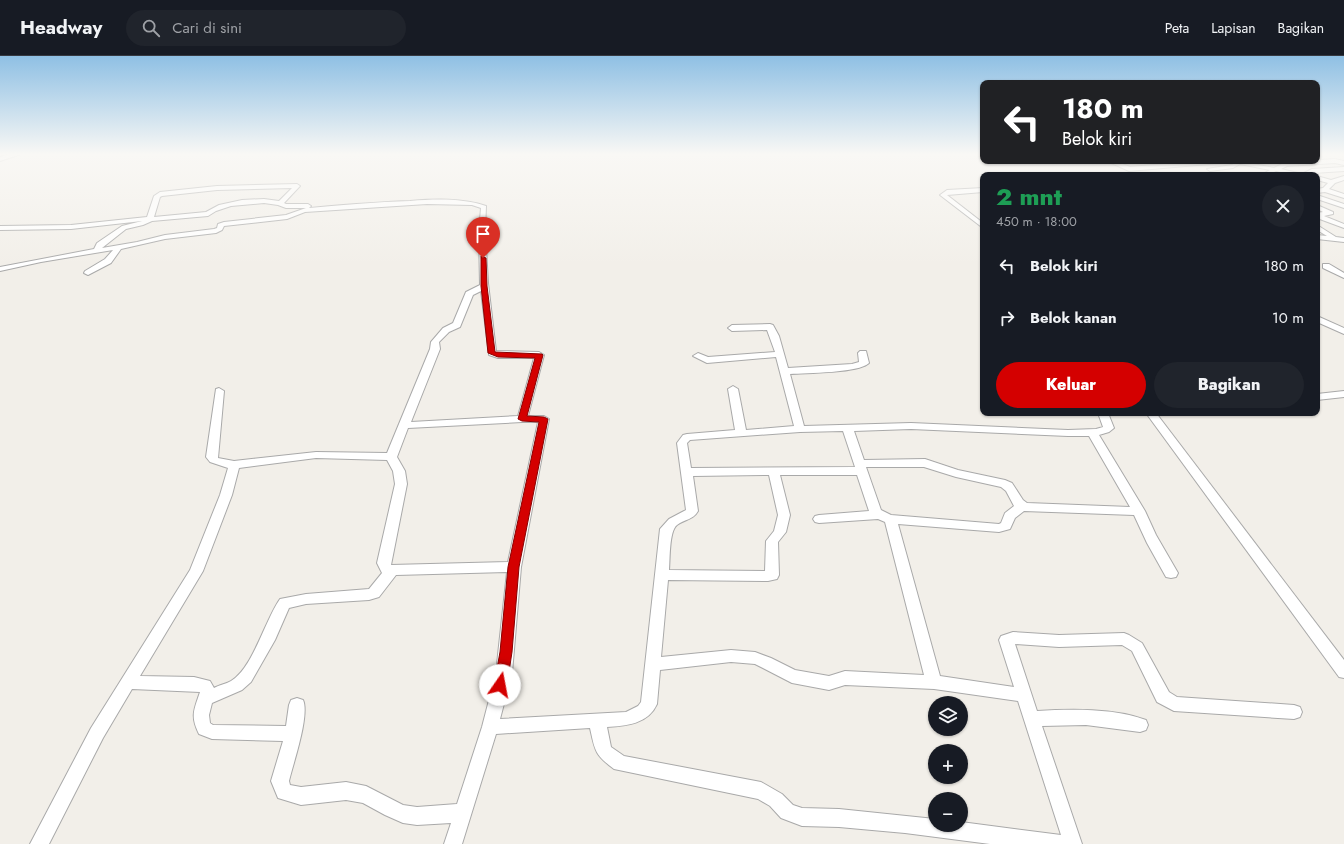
<!DOCTYPE html>
<html lang="id">
<head>
<meta charset="utf-8">
<style>
  body { margin:0; font-family:Jost,sans-serif; background:#20242c; color:#f1f3f6; height:100vh; display:flex; flex-direction:column; font-size:15px; white-space:nowrap }
  * { box-sizing:border-box; margin:0 }
  p { font-size:13px; color:#9ea1a6 }
  .icon { flex:none; width:22px; height:22px; fill:none; stroke:currentColor; stroke-width:2; stroke-linecap:round; stroke-linejoin:round }
  .map { position:relative; flex:1; overflow:hidden }
  .sheet { position:absolute; left:980px; top:116px; width:340px; height:244px; display:flex; flex-direction:column; background:#171b24; border-radius:8px; box-shadow:0 1px 3px #0004 }
  .sheet>* { flex:none }
  .guide { position:absolute; left:980px; top:24px; width:340px; height:84px; border-radius:8px; box-shadow:0 1px 3px #0004; background:#202124; color:#fff; overflow:hidden }
  .buttons { position:absolute; left:928px; top:640px; display:grid; gap:8px }
  .buttons a { display:grid; place-items:center; width:40px; height:40px; border-radius:50%; background:#171b24; box-shadow:0 1px 3px #0004; font-size:20px }
  .pin { position:absolute; display:grid; place-items:center; width:34px; height:34px; color:#fff; margin:-41px -17px; border-radius:50% 50% 50% 0; rotate:-45deg; box-shadow:0 0 4px #0007 }
  .pin .icon { rotate:45deg }
  .me { position:absolute; width:44px; margin:-22px; rotate:12deg; stroke-linejoin:round; filter:drop-shadow(0 0 3px #0008) }
  .turn { display:flex; align-items:center; gap:14px; height:84px; padding:0 16px; font-size:18px }
  .turn .icon { width:52px; height:52px; stroke-width:2.5 }
  .turn b { display:block; font-size:28px; line-height:34px }
  .round { display:grid; place-items:center; flex:none; width:42px; height:42px; border-radius:21px; background:#20242c }
  .summary { display:flex; align-items:center; justify-content:space-between; height:68px; padding:0 16px }
  h1 { font-size:24px; font-weight:800; line-height:30px; color:#1e9e55 }
  .action { display:flex; gap:8px; margin-top:auto; padding:8px 16px }
  .action a { flex:1; height:46px; border-radius:24px; background:#d40000; color:#fff; font-size:16px; font-weight:800; line-height:46px; text-align:center }
  .action a+a { background:#20242c; color:#f1f3f6 }
  ul { padding:0; list-style:none }
  li { display:flex; align-items:center; gap:12px; height:52px; padding:0 16px }
  li div { flex:1 }
  li b { display:block; font-size:15px }
  li em { font-style:normal }
  header { display:flex; align-items:center; gap:24px; box-sizing:border-box; height:56px; padding:0 20px; background:#171b24; border-bottom:1px solid #363941 }
  header strong { font-size:19px }
  nav { display:flex; gap:22px; margin-inline-start:auto; font-size:14px }
  .search { width:280px; height:36px; background:#20242c; display:flex; align-items:center; gap:10px; box-sizing:border-box; padding:0 14px; border-radius:22px; color:#9ea1a6; font-size:15px }
  .map>svg:first-child { display:block }
</style>
</head>
<body>
<header>
<strong>Headway</strong>
<div class="search"><svg class="icon" aria-label="search" viewBox="0 0 24 24"><circle cx="10" cy="10" r="6"/><path d="M15 15l6 6"/></svg>Cari di sini</div>
<nav><a>Peta</a><a>Lapisan</a><a>Bagikan</a></nav>
</header>
<div class="map">
<svg width="1344" height="788" viewBox="0 0 1344 788">
  <rect width="100%" height="100%" fill="#f2efe9"/>
  <g fill="none" stroke-linecap="round" stroke-linejoin="round">
    <!-- street casing -->
    <g stroke="#a9a9a9" stroke-width="2">
      <g id="street">
        <path d="M 11,98 L 21,98 L 0,105 L 0,101 Z"/>
        <path d="M 1335,103 L 1344,105 L 1344,109 L 1335,107 L 1287,110 L 1281,113 L 1302,118 L 1312,113 L 1344,111 L 1344,115 L 1313,117 L 1308,119 L 1293,119 L 1276,115 L 1268,119 L 1261,119 L 1270,114 L 1240,108 L 1233,112 L 1210,115 L 1207,113 L 1232,109 L 1237,105 L 1274,112 L 1286,106 Z"/>
        <path d="M 1107,105 L 1115,105 L 1130,111 L 1201,105 L 1223,105 L 1220,107 L 1129,115 Z"/>
        <path d="M 1317,120 L 1331,124 L 1344,120 L 1344,124 L 1335,127 L 1329,133 L 1344,138 L 1344,142 L 1325,136 L 1317,137 L 1317,133 L 1323,132 L 1328,127 L 1317,124 Z"/>
        <path d="M 297,128 L 300,130 L 284,147 L 286,148 L 308,148 L 311,150 L 309,152 C 343,149 376,146 410,145 C 436,143 462,142 486,150 L 485,175 L 488,227 L 496,295 L 539,296 L 544,299 L 528,360 L 544,360 L 549,363 L 521,511 L 512,617 L 500,663 L 626,656 L 638,650 L 641,646 L 660,473 L 669,463 L 686,454 L 677,387 L 683,379 L 687,378 L 735,374 L 728,333 L 733,330 L 738,333 L 746,374 L 794,370 L 776,301 L 707,307 L 693,300 L 698,297 L 708,301 L 775,296 L 767,274 L 732,275 L 728,272 L 732,269 L 770,268 L 773,269 L 779,280 L 788,312 L 852,308 L 859,306 L 858,297 L 860,295 L 866,295 L 869,307 C 859,317 806,317 790,318 L 804,370 L 911,367 L 1068,374 L 1096,373 L 1103,371 L 1098,357 L 1108,357 L 1114,372 L 1109,376 L 1099,379 L 1145,455 L 1156,479 L 1178,517 L 1176,521 L 1171,522 L 1166,521 L 1147,487 L 1134,459 L 1024,455 L 1015,462 L 1010,473 L 999,476 L 898,468 L 940,620 L 1014,631 L 999,584 L 1001,580 L 1013,576 L 1059,579 L 1124,577 L 1129,579 L 1142,587 L 1169,636 L 1177,641 L 1294,649 L 1300,651 L 1302,656 L 1300,661 L 1294,663 L 1174,655 L 1157,646 L 1132,595 L 1122,589 L 1059,591 L 1015,588 L 1037,655 C 1071,653 1114,652 1146,664 L 1148,669 L 1146,674 L 1140,676 L 1086,669 L 1042,670 L 1082,788 L 990,788 L 905,777 L 839,771 L 802,770 L 781,762 L 770,750 L 758,743 L 614,713 C 595,699 595,695 590,672 L 496,678 L 462,788 L 444,788 L 451,767 L 417,769 L 403,767 L 385,759 L 363,747 L 346,744 L 301,749 L 278,742 L 271,725 L 283,685 L 212,683 L 199,678 C 190,660 194,654 200,636 L 132,633 L 103,682 L 49,788 L 30,788 L 91,672 L 190,514 L 220,439 L 228,412 L 210,406 L 206,401 L 216,333 L 219,332 L 224,335 L 218,402 L 234,405 L 316,396 L 387,397 L 430,293 L 431,286 L 443,272 L 453,267 L 466,236 L 480,229 L 479,175 L 481,152 L 472,149 L 427,148 L 305,156 L 287,163 L 224,170 L 222,174 L 216,177 L 165,183 L 121,193 L 111,207 L 88,219 L 84,217 L 85,215 L 105,203 L 113,194 L 41,206 L 0,215 L 0,211 L 94,193 L 97,187 L 122,170 L 142,165 L 71,173 L 0,174 L 0,170 L 71,169 L 147,161 L 154,140 L 160,136 L 217,130 ZM 292,132 L 279,145 L 264,143 L 242,144 L 219,149 L 206,156 L 154,161 L 160,141 L 162,140 L 217,134 ZM 264,147 L 278,149 L 286,152 L 306,152 L 286,159 L 224,166 L 218,168 L 217,172 L 214,173 L 165,179 L 137,186 L 102,192 L 126,173 L 143,169 L 152,165 L 208,160 L 216,155 L 231,150 ZM 481,235 L 489,299 L 498,302 L 534,302 L 518,360 L 411,366 L 440,293 L 439,286 L 449,276 L 460,271 L 473,239 ZM 522,366 L 538,366 L 508,506 L 391,509 L 407,428 L 405,415 L 397,401 L 408,372 ZM 911,373 L 1068,380 L 1089,380 L 1130,451 L 1027,447 L 1023,444 L 1012,427 L 1005,424 L 958,414 L 925,403 L 864,404 L 854,375 ZM 843,375 L 855,411 L 691,412 L 687,387 L 690,384 L 800,376 ZM 316,402 L 387,404 L 393,415 L 395,428 L 377,507 L 382,517 L 369,533 L 306,538 L 280,543 C 265,564 253,612 231,625 C 226,628 219,629 214,632 L 210,625 L 194,621 L 140,620 L 203,515 L 232,439 L 239,412 ZM 866,411 L 924,411 L 956,421 L 1001,431 L 1006,435 L 1014,450 L 1005,457 L 1001,467 L 999,468 L 891,459 L 881,454 ZM 769,419 L 778,459 L 774,475 L 766,485 L 765,515 L 669,514 C 670,503 669,475 677,469 C 685,463 693,464 698,455 L 693,420 ZM 780,419 L 857,419 L 869,455 L 819,459 L 815,460 L 813,463 L 815,466 L 819,467 L 878,463 L 885,466 L 924,619 L 845,615 L 829,620 L 795,614 L 771,602 L 755,596 L 731,594 L 661,601 L 668,524 L 768,525 L 777,523 L 779,519 L 778,486 L 786,476 L 790,459 ZM 507,516 L 496,617 L 482,671 L 457,748 L 417,751 L 403,749 L 366,730 L 346,726 L 301,731 L 290,729 L 289,725 C 293,708 310,659 303,644 L 297,642 L 291,644 L 289,649 L 286,670 L 213,669 L 210,667 L 209,659 L 212,647 L 242,634 L 251,626 L 275,584 L 289,552 L 306,548 L 369,544 L 379,541 L 396,519 ZM 731,606 L 755,608 L 792,627 L 829,634 L 845,629 L 934,633 L 1018,645 L 1061,779 L 961,766 L 961,769 L 935,769 L 935,763 L 839,753 L 802,752 L 793,749 L 782,738 L 761,726 L 624,700 L 611,691 L 607,671 C 626,670 648,668 657,648 L 660,614 Z"/>
        <path d="M 983,132 L 983,136 L 947,139 L 983,167 L 983,172 L 940,139 L 947,134 Z"/>
        <path d="M 1317,139 L 1344,148 L 1344,152 L 1317,143 Z"/>
        <path d="M 1317,149 L 1333,156 L 1333,158 L 1324,160 L 1344,168 L 1344,172 L 1317,162 L 1317,157 L 1323,156 L 1317,153 Z"/>
        <path d="M 1317,169 L 1336,181 L 1344,182 L 1344,186 L 1317,183 L 1317,179 L 1327,180 L 1317,174 Z"/>
        <path d="M 1323,208 L 1329,208 L 1344,217 L 1344,222 L 1323,212 Z"/>
        <path d="M 1317,260 L 1344,272 L 1344,278 L 1317,266 Z"/>
        <path d="M 1344,335 L 1344,341 L 1317,344 L 1317,338 Z"/>
        <path d="M 1146,357 L 1156,357 L 1344,604 L 1344,622 L 1339,621 Z"/>
      </g>
    </g>
    <!-- street -->
    <use href="#street" fill="#fff" fill-rule="evenodd"/>
  </g>
  <!-- sky -->
  <linearGradient id="sky" x2="0" y2="1"><stop stop-color="#8fc0e4"/><stop offset="0.47" stop-color="#f9f8f5"/><stop offset="1" stop-color="#f9f8f5" stop-opacity="0"/></linearGradient>
  <rect width="1344" height="209" fill="url(#sky)"/>
  <!-- route -->
  <path fill="#d40000" stroke="#8a0000" d="M 481,200 L 486,202 L 487,230 L 495,296 L 542,298 L 543,299 L 527,360 L 544,361 L 548,363 L 519,511 L 512,596 L 507,629 L 505,633 L 500,635 L 496,633 L 494,629 L 500,596 L 508,511 L 539,366 L 522,365 L 518,363 L 535,302 L 498,301 L 488,297 L 481,230 Z"/>
</svg>
<div class="buttons">
<a><svg class="icon" aria-label="layers" viewBox="0 0 24 24"><path d="M12 4l9 5-9 5-9-5zM3 14l9 5 9-5"/></svg></a>
<a>+</a>
<a>−</a>
</div>
<div class="pin" style="left:483px;top:202px;background:#d93025"><svg class="icon" aria-label="arrive" viewBox="0 0 24 24"><path d="M6 21V4h12l-3 4 3 4H6"/></svg></div>
<svg class="me" style="left:500px;top:629px" viewBox="-20 -20 40 40"><circle r="19" fill="#fff"/><path d="M0-13L10 11 0 6-10 11z" fill="#d40000"/></svg>
<div class="guide">
<div class="turn"><svg class="icon" aria-label="left" viewBox="0 0 24 24"><path d="M17 20v-9H6M10 6l-5 5 5 5"/></svg><div><b>180 m</b>Belok kiri</div></div>
</div>
<section class="sheet">
<div class="summary"><div><h1>2 mnt</h1><p>450 m · 18:00</p></div><a class="round"><svg class="icon" aria-label="close" viewBox="0 0 24 24"><path d="M6 6l12 12M18 6L6 18"/></svg></a></div>
<ul>
<li><svg class="icon" aria-label="left" viewBox="0 0 24 24"><path d="M17 20v-9H6M10 6l-5 5 5 5"/></svg><div><b>Belok kiri</b></div><em>180 m</em></li>
<li><svg class="icon" aria-label="right" viewBox="0 0 24 24"><path d="M7 20v-9h11M14 6l5 5-5 5"/></svg><div><b>Belok kanan</b></div><em>10 m</em></li>
</ul>
<div class="action"><a>Keluar</a><a>Bagikan</a></div>
</section>
</div>
</body>
</html>
